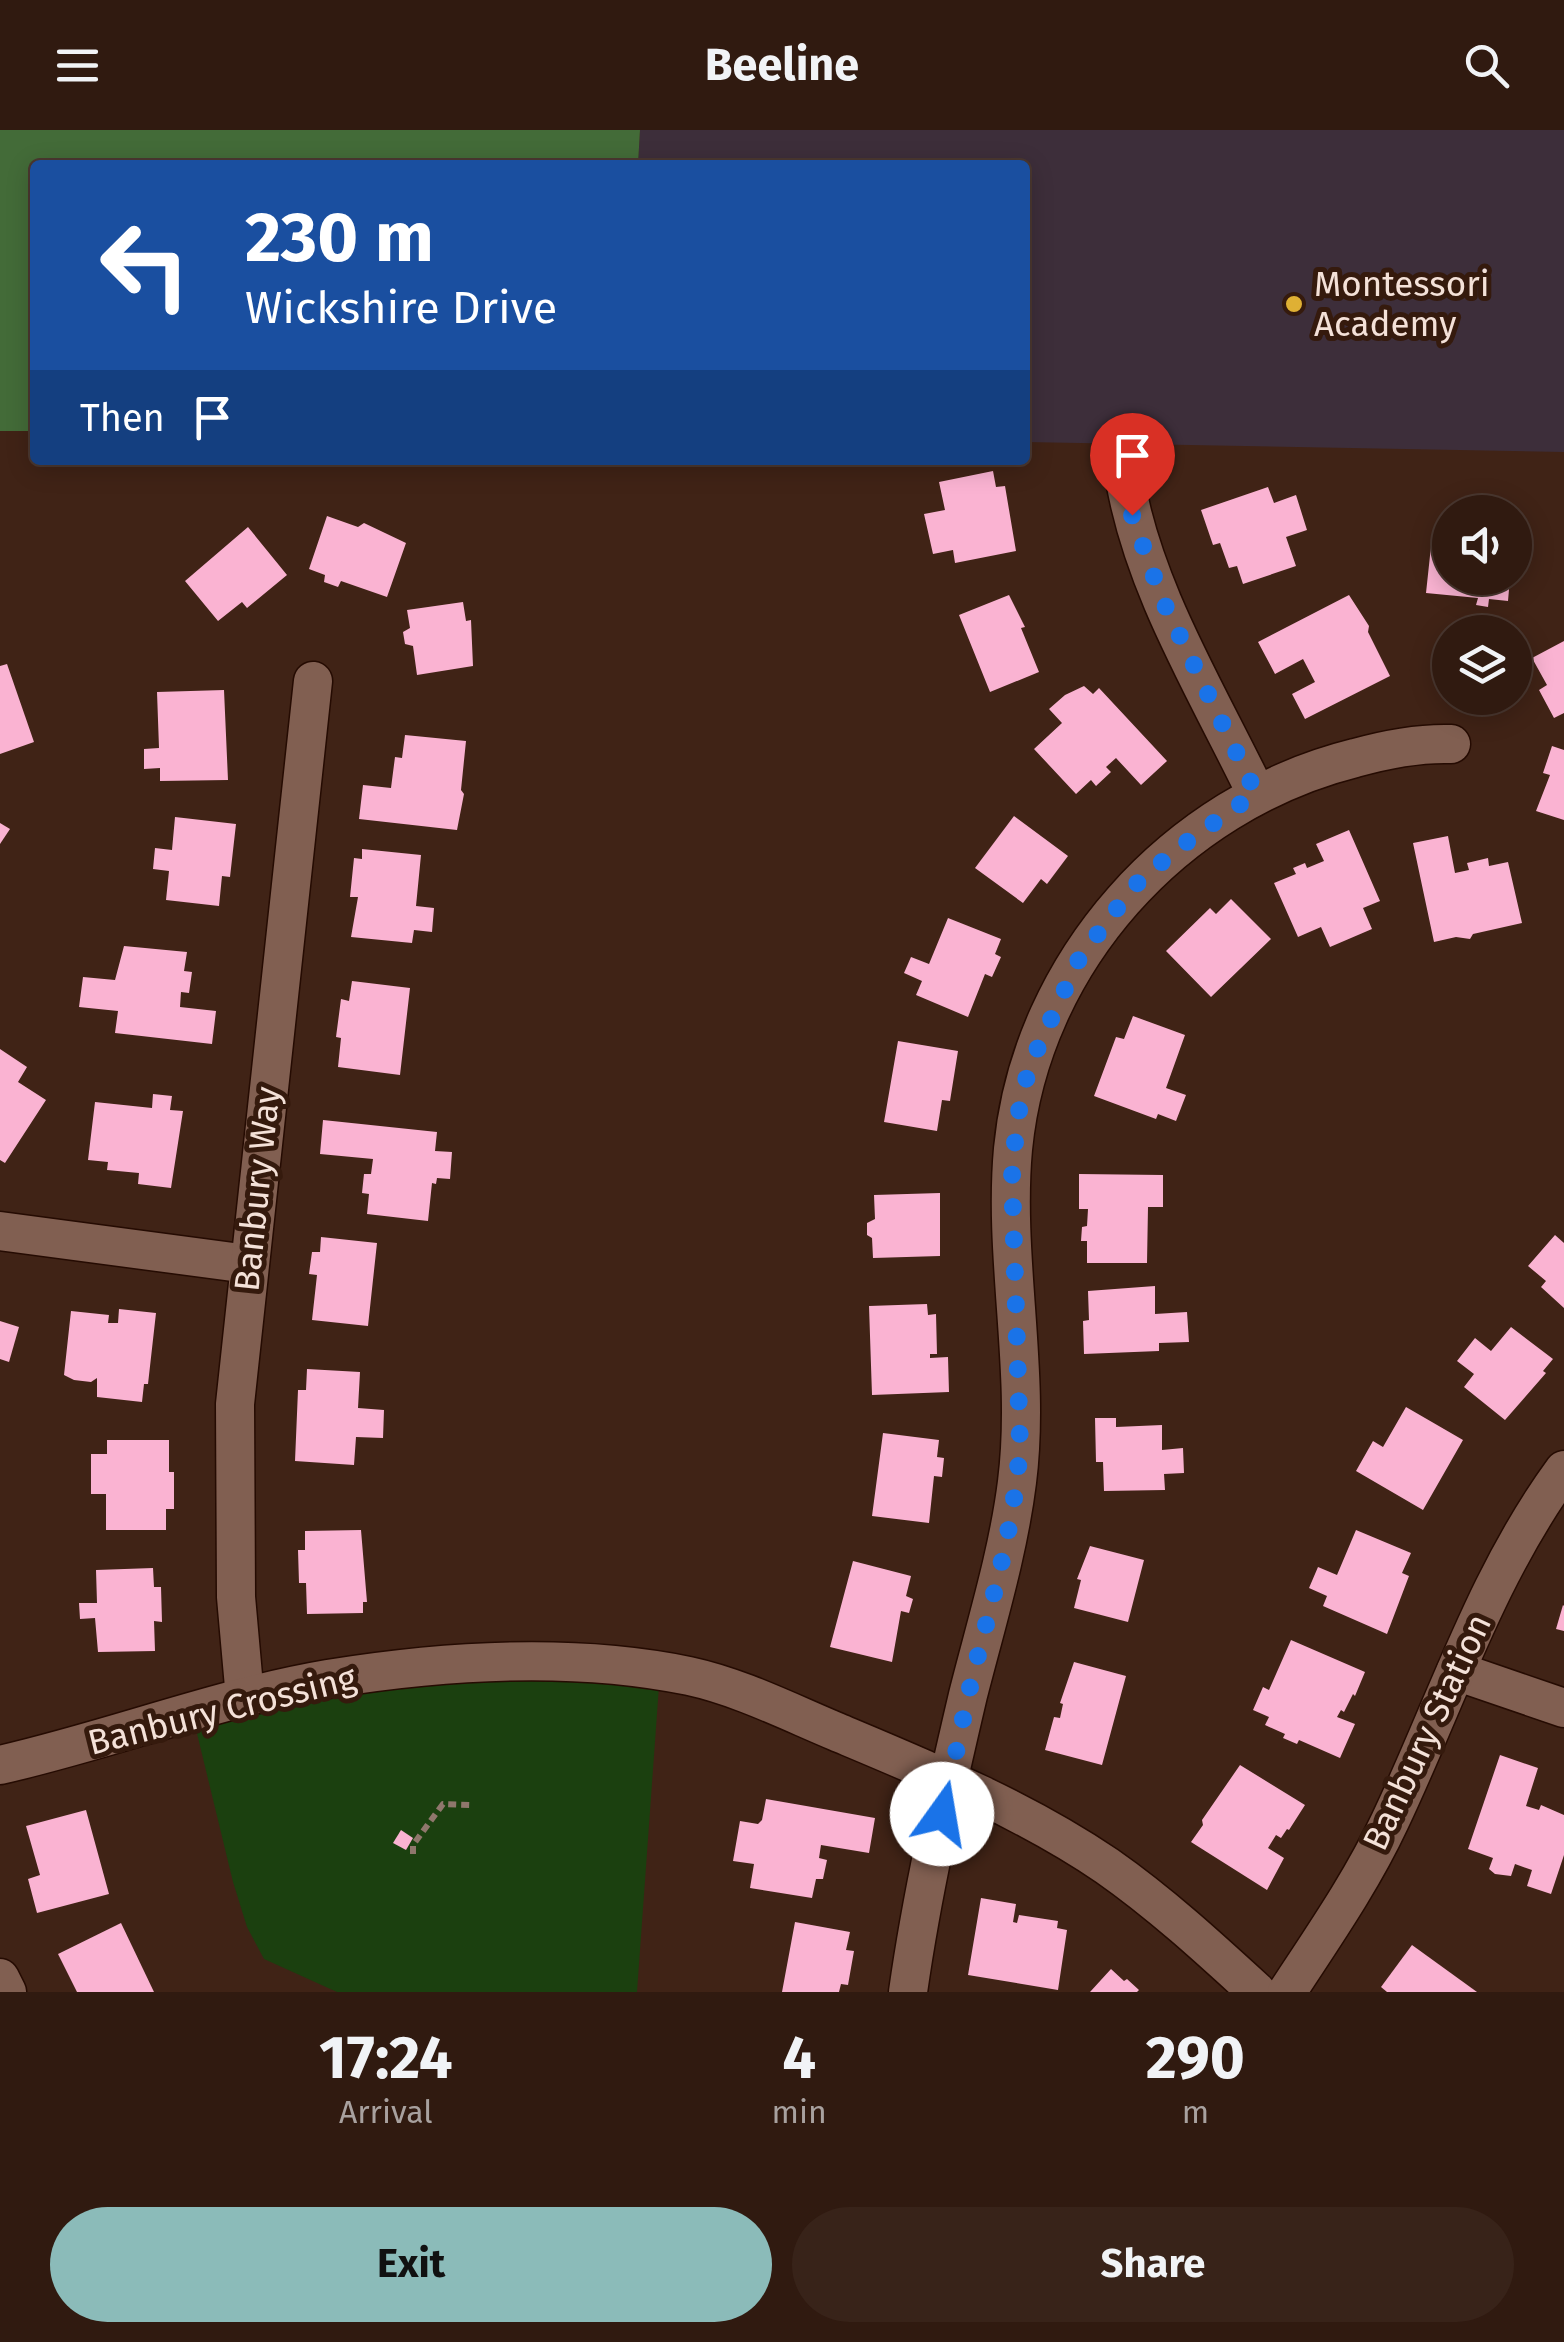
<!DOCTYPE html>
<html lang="en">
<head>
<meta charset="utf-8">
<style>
  body { margin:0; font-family:"Fira Sans",sans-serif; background:#382319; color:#f1f3f6; height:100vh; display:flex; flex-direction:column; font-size:38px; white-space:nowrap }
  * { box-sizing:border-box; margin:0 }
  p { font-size:32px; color:#a8a19f }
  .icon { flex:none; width:55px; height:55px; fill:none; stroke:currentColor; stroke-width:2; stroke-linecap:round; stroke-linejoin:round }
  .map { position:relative; height:1862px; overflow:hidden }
  .details { display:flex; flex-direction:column; background:#301a10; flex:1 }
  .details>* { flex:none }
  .banner { position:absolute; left:30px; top:30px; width:1000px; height:305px; border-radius:10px; box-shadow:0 5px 25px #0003,0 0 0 2px #4b3830; background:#1a4fa0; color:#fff; overflow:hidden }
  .controls { position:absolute; left:1432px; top:365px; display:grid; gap:20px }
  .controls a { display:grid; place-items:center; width:100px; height:100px; border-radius:50%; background:#301a10; box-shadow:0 5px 25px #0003,0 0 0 2px #4b3830; font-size:50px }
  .pin { position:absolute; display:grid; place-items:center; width:85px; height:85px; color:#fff; margin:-102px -42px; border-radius:50% 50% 50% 0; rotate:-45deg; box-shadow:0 0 10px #0007 }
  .pin .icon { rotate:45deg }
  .me { position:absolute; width:110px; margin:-55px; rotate:13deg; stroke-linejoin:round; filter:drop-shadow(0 0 8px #0008) }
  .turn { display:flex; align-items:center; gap:35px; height:210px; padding:0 50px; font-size:45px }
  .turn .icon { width:130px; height:130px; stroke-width:2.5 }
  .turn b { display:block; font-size:70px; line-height:85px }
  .then { display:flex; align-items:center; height:95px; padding:0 50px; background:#0003; gap:20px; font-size:38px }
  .eta { display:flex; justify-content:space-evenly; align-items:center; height:170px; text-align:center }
  .eta b { font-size:60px; font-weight:700; line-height:70px }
  .cta { display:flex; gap:20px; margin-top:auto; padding:20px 50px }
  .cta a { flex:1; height:115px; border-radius:60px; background:#8bbbb9; color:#111; font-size:40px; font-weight:700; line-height:115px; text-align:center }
  .cta a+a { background:#382319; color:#f1f3f6 }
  header { display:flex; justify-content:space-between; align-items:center; height:130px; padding:0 50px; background:#301a10; font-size:45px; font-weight:700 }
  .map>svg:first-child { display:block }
</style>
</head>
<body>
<header><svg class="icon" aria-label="menu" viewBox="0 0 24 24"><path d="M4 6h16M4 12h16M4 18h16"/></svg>Beeline<svg class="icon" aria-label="search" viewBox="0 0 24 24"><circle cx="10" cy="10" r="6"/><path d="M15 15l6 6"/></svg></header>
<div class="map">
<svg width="1564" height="1862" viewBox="0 0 1564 1862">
  <rect width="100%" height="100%" fill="#402316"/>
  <!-- education -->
  <path fill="#3d2e3a" d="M 640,0 L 1564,0 L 1564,322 L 1025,312 L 1025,35 L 638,35 Z"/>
  <!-- green -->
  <path fill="#1b400f" d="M 660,1542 L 637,1862 L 337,1862 L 264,1829 L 247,1797 L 233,1752 L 192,1583 L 327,1550 Z"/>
  <!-- forest -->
  <path fill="#436b38" d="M 0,0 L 640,0 L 638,35 L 35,35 L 35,301 L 0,301 Z"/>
  <!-- building -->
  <g fill="#fab3d2">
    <path d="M 993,341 L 996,357 L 1005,356 L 1016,421 L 955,433 L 953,420 L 933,424 L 924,384 L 945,380 L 939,352 Z"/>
    <path d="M 1268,357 L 1274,373 L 1296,365 L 1307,400 L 1286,407 L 1296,436 L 1243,454 L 1237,436 L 1229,438 L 1220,413 L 1213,415 L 1201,380 Z"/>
    <path d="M 327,386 L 358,397 L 364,393 L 406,413 L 387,467 L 341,451 L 338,457 L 324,452 L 325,445 L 309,439 Z"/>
    <path d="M 248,397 L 287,445 L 247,478 L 242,472 L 218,491 L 185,451 Z"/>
    <path d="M 1432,407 L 1450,409 L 1450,448 L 1510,448 L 1508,471 L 1489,469 L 1488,477 L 1476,475 L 1478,468 L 1426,463 Z"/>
    <path d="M 1009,465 L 1025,497 L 1021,498 L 1039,542 L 990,562 L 959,485 Z"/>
    <path d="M 1349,465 L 1369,496 L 1368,502 L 1390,546 L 1305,589 L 1292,564 L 1315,552 L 1303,529 L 1275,544 L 1258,512 Z"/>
    <path d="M 463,472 L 466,491 L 471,490 L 473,536 L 417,545 L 413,516 L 405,514 L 403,502 L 410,498 L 407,480 Z"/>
    <path d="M 1564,511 L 1564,583 L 1554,588 L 1539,560 L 1547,555 L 1532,528 Z"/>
    <path d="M 7,534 L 34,612 L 0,624 L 0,536 Z"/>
    <path d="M 1084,556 L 1093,564 L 1099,558 L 1167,631 L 1141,655 L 1116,628 L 1106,637 L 1111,642 L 1096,656 L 1091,650 L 1076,664 L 1034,619 L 1062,593 L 1049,579 L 1065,565 Z"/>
    <path d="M 224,560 L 228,650 L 160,651 L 160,638 L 144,639 L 144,619 L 159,618 L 157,562 Z"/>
    <path d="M 405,605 L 466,611 L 461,660 L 464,664 L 457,700 L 359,689 L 363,655 L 391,658 L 395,627 L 402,628 Z"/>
    <path d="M 1552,616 L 1564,620 L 1564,690 L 1536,681 L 1550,645 L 1543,643 Z"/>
    <path d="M 1014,686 L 1068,726 L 1047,754 L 1041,749 L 1023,773 L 975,738 Z"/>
    <path d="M 175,687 L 236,694 L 230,747 L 222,746 L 219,776 L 166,770 L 169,741 L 153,739 L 155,718 L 172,720 Z"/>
    <path d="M 0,693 L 10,699 L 0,714 Z"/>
    <path d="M 1349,700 L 1380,771 L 1363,778 L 1372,799 L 1330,817 L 1321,797 L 1298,807 L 1274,753 L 1296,744 L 1293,738 L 1305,733 L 1307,738 L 1324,731 L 1316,714 Z"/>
    <path d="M 1448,706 L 1455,743 L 1469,740 L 1467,733 L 1488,728 L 1489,736 L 1508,732 L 1522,793 L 1473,804 L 1470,809 L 1456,807 L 1434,812 L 1413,713 Z"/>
    <path d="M 362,719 L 421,725 L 416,776 L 434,778 L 432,802 L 414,800 L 412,813 L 351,807 L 358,767 L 350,767 L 354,728 L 362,729 Z"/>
    <path d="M 1231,769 L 1271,809 L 1211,867 L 1166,821 L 1210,778 L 1216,784 Z"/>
    <path d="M 948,788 L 1001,809 L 995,824 L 1001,827 L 992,847 L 985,844 L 968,887 L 916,865 L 922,851 L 904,843 L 911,827 L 929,834 Z"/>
    <path d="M 124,816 L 187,822 L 184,841 L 192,842 L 189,863 L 181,862 L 180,877 L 216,881 L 212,914 L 115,903 L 118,881 L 79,877 L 83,847 L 115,850 Z"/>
    <path d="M 352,851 L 410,858 L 400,945 L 338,937 L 341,908 L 336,907 L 341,869 L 349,871 Z"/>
    <path d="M 1133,886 L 1185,905 L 1166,958 L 1186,965 L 1176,991 L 1158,984 L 1156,989 L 1094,966 L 1116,907 L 1124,909 Z"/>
    <path d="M 898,911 L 958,921 L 950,971 L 942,970 L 937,1001 L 884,992 Z"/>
    <path d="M 0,919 L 27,937 L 18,952 L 46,970 L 5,1033 L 0,1030 Z"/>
    <path d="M 153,964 L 172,966 L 170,980 L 183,981 L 171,1058 L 138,1054 L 139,1043 L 107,1040 L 108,1032 L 88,1030 L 95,972 L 152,978 Z"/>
    <path d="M 323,990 L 437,1002 L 435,1021 L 452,1022 L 450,1049 L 437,1048 L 436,1054 L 432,1053 L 428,1091 L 367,1084 L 369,1064 L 362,1063 L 364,1044 L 371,1044 L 373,1029 L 320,1024 Z"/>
    <path d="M 1079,1044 L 1163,1045 L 1163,1077 L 1148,1077 L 1147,1133 L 1087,1133 L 1087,1111 L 1081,1111 L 1082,1097 L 1087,1096 L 1088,1079 L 1079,1079 Z"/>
    <path d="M 940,1063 L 940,1126 L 873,1128 L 872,1108 L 867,1105 L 867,1093 L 875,1089 L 874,1065 Z"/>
    <path d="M 1555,1105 L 1564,1113 L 1564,1178 L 1541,1157 L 1546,1151 L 1528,1136 Z"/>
    <path d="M 321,1107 L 377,1113 L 368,1196 L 312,1190 L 317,1145 L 309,1144 L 312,1122 L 320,1122 Z"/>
    <path d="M 1155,1156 L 1155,1184 L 1187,1182 L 1189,1212 L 1159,1213 L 1159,1221 L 1084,1224 L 1083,1191 L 1089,1190 L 1088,1161 Z"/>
    <path d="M 927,1174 L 928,1185 L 936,1184 L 937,1224 L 930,1224 L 930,1228 L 948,1227 L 949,1262 L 872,1265 L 869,1176 Z"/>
    <path d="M 119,1179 L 156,1183 L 148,1254 L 144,1254 L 142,1272 L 97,1267 L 97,1248 L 91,1252 L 74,1250 L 64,1245 L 71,1181 L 109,1185 L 108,1193 L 118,1193 Z"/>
    <path d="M 0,1191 L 19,1197 L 9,1232 L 0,1229 Z"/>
    <path d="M 1511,1197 L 1553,1229 L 1543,1241 L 1546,1243 L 1505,1290 L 1464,1257 L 1474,1244 L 1457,1231 L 1475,1208 L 1491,1221 Z"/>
    <path d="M 307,1239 L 360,1242 L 358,1278 L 384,1280 L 383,1308 L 356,1307 L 354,1335 L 295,1331 L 298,1260 L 306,1260 Z"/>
    <path d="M 1406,1277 L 1463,1310 L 1423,1380 L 1356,1341 L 1373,1311 L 1383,1317 Z"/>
    <path d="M 1095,1288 L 1116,1288 L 1116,1297 L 1162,1295 L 1162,1320 L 1183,1318 L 1184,1343 L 1164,1344 L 1165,1360 L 1104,1361 L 1103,1332 L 1096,1332 Z"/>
    <path d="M 883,1303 L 939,1310 L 937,1327 L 944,1328 L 942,1347 L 934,1346 L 929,1393 L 872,1386 Z"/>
    <path d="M 107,1310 L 169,1310 L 169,1342 L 174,1342 L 174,1379 L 166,1379 L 166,1400 L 106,1400 L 106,1364 L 91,1364 L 91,1324 L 107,1324 Z"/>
    <path d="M 361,1400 L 367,1472 L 363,1472 L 363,1483 L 307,1484 L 306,1453 L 299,1453 L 298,1420 L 305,1420 L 305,1401 Z"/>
    <path d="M 1356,1400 L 1411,1423 L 1402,1443 L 1409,1446 L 1387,1504 L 1323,1476 L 1327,1466 L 1309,1458 L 1318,1437 L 1337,1445 Z"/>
    <path d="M 1090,1416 L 1144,1430 L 1128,1492 L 1074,1478 L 1081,1450 L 1077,1449 Z"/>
    <path d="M 853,1431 L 911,1446 L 906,1466 L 913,1469 L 909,1483 L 901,1481 L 892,1532 L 830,1517 Z"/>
    <path d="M 153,1438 L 154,1457 L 161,1457 L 162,1492 L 154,1491 L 155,1521 L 98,1522 L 95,1488 L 80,1489 L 79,1473 L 97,1473 L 96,1440 Z"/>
    <path d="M 1563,1475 L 1564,1476 L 1564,1501 L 1556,1499 Z"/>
    <path d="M 1291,1510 L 1365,1542 L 1355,1566 L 1353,1564 L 1344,1582 L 1341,1580 L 1337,1587 L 1355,1594 L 1340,1628 L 1299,1610 L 1297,1614 L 1283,1608 L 1285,1604 L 1265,1595 L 1269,1587 L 1253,1580 L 1263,1557 L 1269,1560 Z"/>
    <path d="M 1074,1532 L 1126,1546 L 1102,1635 L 1045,1620 L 1054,1587 L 1060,1588 L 1063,1574 L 1060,1573 Z"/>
    <path d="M 1500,1625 L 1538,1638 L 1526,1676 L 1539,1680 L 1541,1675 L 1564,1685 L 1564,1725 L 1551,1764 L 1527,1756 L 1532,1740 L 1515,1734 L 1511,1746 L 1495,1744 L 1489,1739 L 1493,1728 L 1468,1719 Z"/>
    <path d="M 1240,1635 L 1305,1675 L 1289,1700 L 1287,1699 L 1281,1708 L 1276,1705 L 1268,1718 L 1284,1728 L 1267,1760 L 1191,1712 L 1203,1695 L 1202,1690 Z"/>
    <path d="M 766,1669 L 875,1688 L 869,1723 L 821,1715 L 819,1728 L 827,1730 L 823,1749 L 816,1749 L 812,1768 L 750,1758 L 754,1734 L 733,1731 L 740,1691 L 758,1694 L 762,1690 Z"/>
    <path d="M 86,1680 L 109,1764 L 37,1783 L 28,1749 L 40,1745 L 26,1696 Z"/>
    <path d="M 401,1700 L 413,1708 L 406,1720 L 393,1713 Z"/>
    <path d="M 981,1768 L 1016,1774 L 1013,1792 L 1017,1793 L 1019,1785 L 1058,1791 L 1057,1798 L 1067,1800 L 1058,1860 L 968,1845 Z"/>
    <path d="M 795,1792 L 850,1802 L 846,1820 L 854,1821 L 848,1855 L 841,1854 L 839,1862 L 782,1862 Z"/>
    <path d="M 121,1793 L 154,1862 L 77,1862 L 58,1824 Z"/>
    <path d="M 1412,1815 L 1477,1862 L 1387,1862 L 1381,1857 Z"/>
    <path d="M 1111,1839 L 1124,1851 L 1127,1849 L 1139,1860 L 1137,1862 L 1090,1862 Z"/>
  </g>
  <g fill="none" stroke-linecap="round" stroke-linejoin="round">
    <!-- minor casing -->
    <g stroke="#250b02" stroke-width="41">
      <g id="minor">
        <path d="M 1124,344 C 1142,457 1207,561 1256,663"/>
        <path d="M 0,1101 L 248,1134"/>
        <path d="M 1456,1541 L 1564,1578"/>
        <path d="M 245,1568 L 236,1467 L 235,1274 L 313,551"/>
        <path d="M 0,1635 C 110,1610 217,1568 328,1549 C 446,1530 572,1522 689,1546 C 740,1557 789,1582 837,1602 C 930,1641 1023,1679 1107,1736 C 1160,1773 1209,1818 1257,1862"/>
        <path d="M 0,1848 L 7,1862"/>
        <path d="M 908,1862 C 922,1763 945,1663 968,1565 C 986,1494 1008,1424 1017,1352 C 1031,1242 1003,1129 1013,1019 C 1031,832 1175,673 1355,628 C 1387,619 1418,613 1451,614"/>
        <path d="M 1287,1862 C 1323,1807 1362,1751 1390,1691 C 1446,1573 1486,1446 1564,1340"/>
      </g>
    </g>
    <!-- path -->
    <path stroke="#8f776c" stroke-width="6" stroke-dasharray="8 5" stroke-linecap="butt" d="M 413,1724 L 413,1715 L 443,1674 L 470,1675"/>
    <!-- minor -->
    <use href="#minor" stroke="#815f51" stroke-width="38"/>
  </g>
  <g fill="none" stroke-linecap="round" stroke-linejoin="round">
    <!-- route -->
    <path stroke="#1a73e8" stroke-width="18" stroke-dasharray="0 32.4" d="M 942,1684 C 954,1637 962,1589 974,1541 C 993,1466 1015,1393 1020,1315 L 1012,1046 L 1017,990 L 1029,937 L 1079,829 L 1133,757 L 1177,719 L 1256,663 L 1162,469 L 1132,385"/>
  </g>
  <!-- markers -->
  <circle fill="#dfb034" stroke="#351a0d" stroke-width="4" cx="1294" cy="174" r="10"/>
  <g text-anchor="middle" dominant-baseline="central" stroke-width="10" stroke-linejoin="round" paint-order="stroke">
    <!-- poi labels -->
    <g font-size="35" fill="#f4e1d8" stroke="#351a0d" text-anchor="start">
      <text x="1314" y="154">Montessori<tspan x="1314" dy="40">Academy</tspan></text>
    </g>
    <!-- street labels -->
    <g font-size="35" fill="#f4e1d8" stroke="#351a0d">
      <text transform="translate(257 1059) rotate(-84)">Banbury Way</text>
      <text transform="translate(222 1580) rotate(-14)">Banbury Crossing</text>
      <text transform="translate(1427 1602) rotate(-65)">Banbury Station</text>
    </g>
  </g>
</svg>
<div class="controls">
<a><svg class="icon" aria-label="sound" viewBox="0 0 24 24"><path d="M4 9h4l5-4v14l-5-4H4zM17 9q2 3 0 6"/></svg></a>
<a><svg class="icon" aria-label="layers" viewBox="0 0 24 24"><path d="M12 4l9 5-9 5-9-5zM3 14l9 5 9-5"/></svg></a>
</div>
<div class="pin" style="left:1132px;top:385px;background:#d93025"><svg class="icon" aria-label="arrive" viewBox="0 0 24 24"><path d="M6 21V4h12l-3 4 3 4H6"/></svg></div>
<svg class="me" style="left:942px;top:1684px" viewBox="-20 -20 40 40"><circle r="19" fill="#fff"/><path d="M0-13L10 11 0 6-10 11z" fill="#1a73e8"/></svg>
<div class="banner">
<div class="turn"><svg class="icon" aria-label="left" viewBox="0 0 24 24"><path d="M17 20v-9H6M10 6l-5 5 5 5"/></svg><div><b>230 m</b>Wickshire Drive</div></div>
<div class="then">Then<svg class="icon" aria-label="arrive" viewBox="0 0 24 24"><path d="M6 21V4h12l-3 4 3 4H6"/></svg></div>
</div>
</div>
<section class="details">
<div class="eta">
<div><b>17:24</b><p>Arrival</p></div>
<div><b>4</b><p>min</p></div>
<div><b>290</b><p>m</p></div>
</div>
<div class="cta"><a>Exit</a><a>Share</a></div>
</section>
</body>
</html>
